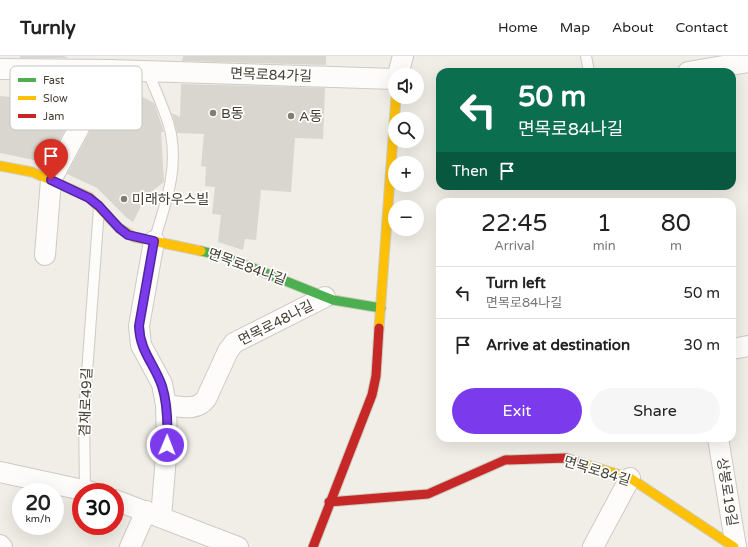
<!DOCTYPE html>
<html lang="en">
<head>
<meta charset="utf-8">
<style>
  body { margin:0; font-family:"Varela Round","Noto Sans KR",sans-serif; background:#f6f6f6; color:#222; height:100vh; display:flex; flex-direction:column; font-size:15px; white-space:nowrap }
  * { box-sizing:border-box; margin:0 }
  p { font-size:13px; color:#767676 }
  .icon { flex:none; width:22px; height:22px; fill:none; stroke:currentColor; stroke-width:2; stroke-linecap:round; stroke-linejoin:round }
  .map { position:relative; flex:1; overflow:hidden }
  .drawer { position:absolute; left:436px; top:142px; width:300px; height:244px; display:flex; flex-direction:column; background:#fff; border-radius:12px; box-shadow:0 4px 16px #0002 }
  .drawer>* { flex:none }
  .banner { position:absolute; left:436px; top:12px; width:300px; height:122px; border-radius:12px; box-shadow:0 4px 16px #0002; background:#0b6e4f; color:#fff; overflow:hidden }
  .controls { position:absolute; left:388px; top:12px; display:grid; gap:8px }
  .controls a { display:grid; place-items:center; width:36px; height:36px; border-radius:50%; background:#fff; box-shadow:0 4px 16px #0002; font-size:20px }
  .speed { position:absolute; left:12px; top:427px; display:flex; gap:8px; font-size:20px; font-weight:700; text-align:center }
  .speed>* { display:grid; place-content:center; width:52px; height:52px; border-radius:50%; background:#fff; box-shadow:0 4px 16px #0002; line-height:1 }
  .speed small { font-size:10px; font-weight:400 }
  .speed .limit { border:6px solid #d22; background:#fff; color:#111 }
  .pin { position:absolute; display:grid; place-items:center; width:34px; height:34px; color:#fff; margin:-41px -17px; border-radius:50% 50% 50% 0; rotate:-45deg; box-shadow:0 0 4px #0007 }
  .pin .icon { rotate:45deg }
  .me { position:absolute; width:44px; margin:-22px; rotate:1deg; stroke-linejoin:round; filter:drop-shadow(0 0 3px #0008) }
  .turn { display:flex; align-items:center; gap:14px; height:84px; padding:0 16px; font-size:18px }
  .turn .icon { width:52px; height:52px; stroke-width:2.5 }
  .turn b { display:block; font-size:28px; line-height:34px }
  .then { display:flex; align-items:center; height:38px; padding:0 16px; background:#0003; gap:8px; font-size:15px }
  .eta { display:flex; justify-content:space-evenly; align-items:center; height:68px; text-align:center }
  .eta b { font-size:24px; font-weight:600; line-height:28px }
  .primary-button { display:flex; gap:8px; margin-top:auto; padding:8px 16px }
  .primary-button a { flex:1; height:46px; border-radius:24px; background:#7c3aed; color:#fff; font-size:16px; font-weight:600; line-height:46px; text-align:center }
  .primary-button a+a { background:#f6f6f6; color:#222 }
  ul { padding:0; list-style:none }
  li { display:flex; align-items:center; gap:12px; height:52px; padding:0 16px; border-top:1px solid #e0e0e0 }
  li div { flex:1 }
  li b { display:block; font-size:15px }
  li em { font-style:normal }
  header { display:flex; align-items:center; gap:24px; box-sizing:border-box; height:56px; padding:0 20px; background:#fff; border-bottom:1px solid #e0e0e0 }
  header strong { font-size:19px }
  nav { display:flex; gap:22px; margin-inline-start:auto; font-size:14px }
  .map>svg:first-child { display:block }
</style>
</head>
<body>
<header>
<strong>Turnly</strong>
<nav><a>Home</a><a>Map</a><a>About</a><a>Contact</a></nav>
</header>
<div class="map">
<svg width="748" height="491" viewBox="0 0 748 491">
  <rect width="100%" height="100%" fill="#f0eee6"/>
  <!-- building -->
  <g fill="#d9d6cf">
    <path d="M 20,0 L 64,0 L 68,2 L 20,2 Z"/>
    <path d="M 183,0 L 326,0 L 326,9 L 182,5 Z"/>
    <path d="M 19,25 L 91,25 L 46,109 L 34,104 L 0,97 L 0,40 L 19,42 Z"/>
    <path d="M 116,27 L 154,47 L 164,76 L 161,76 L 164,126 L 146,140 L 133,166 L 127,162 L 97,132 L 67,118 Z"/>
    <path d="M 181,28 L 325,32 L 323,83 L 295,82 L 291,136 L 261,134 L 256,184 L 245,183 L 243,194 L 218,186 L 221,159 L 212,158 L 215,131 L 205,130 L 206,111 L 201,110 L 204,78 L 177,77 L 172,57 L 180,61 Z"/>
  </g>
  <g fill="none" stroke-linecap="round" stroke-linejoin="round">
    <!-- lane casing -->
    <g stroke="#cdcbc4" stroke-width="12">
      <g id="lane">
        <path d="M 586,0 L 589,16"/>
        <path d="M 148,15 C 155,35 167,57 171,78 C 178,116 165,149 154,185"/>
        <path d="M 85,433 L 84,358 L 99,152"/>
      </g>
    </g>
    <!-- street casing -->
    <g stroke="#cdcbc4" stroke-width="22">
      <g id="street">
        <path d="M 0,13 L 110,14 L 395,23"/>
        <path d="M 688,16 L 748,6"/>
        <path d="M 398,19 L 403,0"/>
        <path d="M 154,185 L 139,270 L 141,289 L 162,328 L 166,349 L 167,389 L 161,461"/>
        <path d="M 45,199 L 51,124 L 110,14"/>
        <path d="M 732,293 L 748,290"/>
        <path d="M 166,349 C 180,350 196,356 206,343 L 228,295 L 234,287 L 325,241"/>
        <path d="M 718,382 L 736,491"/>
        <path d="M 0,416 L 92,436"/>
        <path d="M 115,444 L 238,491"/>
        <path d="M 0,489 L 2,491"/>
        <path d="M 130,491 L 146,455"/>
        <path d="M 593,491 L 630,422"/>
      </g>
    </g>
    <!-- fast casing -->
    <g stroke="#ceccbd" stroke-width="11">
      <path id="fast" d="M 201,195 L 223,200 L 333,244 L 381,252"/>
    </g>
    <!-- slow casing -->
    <g stroke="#ceccbd" stroke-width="11">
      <g id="slow">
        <path d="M 0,110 L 32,116 L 89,141 L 119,172 L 134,181 L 201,195"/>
        <path d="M 379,272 L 396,41"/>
        <path d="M 581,407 L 630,422 L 734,491"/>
      </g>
    </g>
    <!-- jam casing -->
    <g stroke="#ceccbd" stroke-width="11">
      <g id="jam">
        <path d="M 329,446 L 428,438 L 505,404 L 566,402 L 581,407"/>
        <path d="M 313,491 L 372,339 L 376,320 L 379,272"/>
      </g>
    </g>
    <!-- lane -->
    <use href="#lane" stroke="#fdfcfb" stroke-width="10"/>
    <!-- street -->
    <use href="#street" stroke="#fdfcfb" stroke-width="20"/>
    <!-- fast -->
    <use href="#fast" stroke="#4caf50" stroke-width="9"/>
    <!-- slow -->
    <use href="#slow" stroke="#ffc107" stroke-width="9"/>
    <!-- jam -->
    <use href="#jam" stroke="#c62828" stroke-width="9"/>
  </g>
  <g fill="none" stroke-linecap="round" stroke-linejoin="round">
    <!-- route casing -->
    <g stroke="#51269a" stroke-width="10">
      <path id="route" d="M 51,124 L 89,142 L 99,150 L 119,172 L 128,179 L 154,185 L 139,270 C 140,296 154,307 162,330 C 168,349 168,369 167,389"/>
    </g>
    <!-- route -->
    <use href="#route" stroke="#7c3aed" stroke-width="7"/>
  </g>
  <!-- markers -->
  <g fill="#817d72" stroke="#fff" stroke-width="1.5">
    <circle cx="213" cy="57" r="4"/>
    <circle cx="291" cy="60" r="4"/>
    <circle cx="124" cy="143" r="4"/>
  </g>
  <g text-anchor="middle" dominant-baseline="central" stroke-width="3.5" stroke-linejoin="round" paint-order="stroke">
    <!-- street labels -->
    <g font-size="14" fill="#454033" stroke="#fff">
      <text transform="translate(271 19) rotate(2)">면목로84가길</text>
      <text transform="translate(247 211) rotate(20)">면목로84나길</text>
      <text transform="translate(276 267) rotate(-27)">면목로48나길</text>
      <text transform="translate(86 346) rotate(-88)">겸재로49길</text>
      <text transform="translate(597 415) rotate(17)">면목로84길</text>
      <text transform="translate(727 436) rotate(81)">상봉로19길</text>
    </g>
    <!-- poi labels -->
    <g font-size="14" fill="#454033" stroke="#fff" text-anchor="start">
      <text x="221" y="57">B동</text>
      <text x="299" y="60">A동</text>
      <text x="132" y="143">미래하우스빌</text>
    </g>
  </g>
  <!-- legend -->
  <rect x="10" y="10" width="132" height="64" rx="6" fill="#fff" stroke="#c7c6c2" stroke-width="1"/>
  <rect x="18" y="22" width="18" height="4" fill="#4caf50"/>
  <rect x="18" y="40" width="18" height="4" fill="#ffc107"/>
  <rect x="18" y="58" width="18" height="4" fill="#c62828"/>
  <g font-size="11" fill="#454033">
    <text x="43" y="28">Fast</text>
    <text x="43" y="46">Slow</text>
    <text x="43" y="64">Jam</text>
  </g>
</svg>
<div class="controls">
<a><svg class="icon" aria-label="sound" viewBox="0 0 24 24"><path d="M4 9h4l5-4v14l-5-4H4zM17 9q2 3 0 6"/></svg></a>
<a><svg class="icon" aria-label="search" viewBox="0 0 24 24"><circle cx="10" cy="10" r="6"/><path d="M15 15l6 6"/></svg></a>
<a>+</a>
<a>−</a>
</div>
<div class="speed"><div>20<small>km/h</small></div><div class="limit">30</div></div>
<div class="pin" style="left:51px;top:124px;background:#d93025"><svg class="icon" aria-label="arrive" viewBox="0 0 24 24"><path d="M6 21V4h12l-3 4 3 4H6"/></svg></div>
<svg class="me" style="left:167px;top:389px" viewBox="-20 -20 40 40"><circle r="17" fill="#7c3aed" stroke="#fff" stroke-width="3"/><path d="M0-11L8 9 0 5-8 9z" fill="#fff"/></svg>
<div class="banner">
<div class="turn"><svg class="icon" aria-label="left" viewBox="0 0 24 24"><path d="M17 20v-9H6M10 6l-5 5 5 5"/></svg><div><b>50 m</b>면목로84나길</div></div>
<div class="then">Then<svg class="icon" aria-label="arrive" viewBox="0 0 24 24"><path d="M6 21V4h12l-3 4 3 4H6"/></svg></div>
</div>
<section class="drawer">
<div class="eta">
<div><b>22:45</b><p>Arrival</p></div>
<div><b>1</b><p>min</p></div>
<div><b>80</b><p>m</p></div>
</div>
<ul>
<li><svg class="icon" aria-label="left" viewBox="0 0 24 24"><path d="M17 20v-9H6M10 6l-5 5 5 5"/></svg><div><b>Turn left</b><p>면목로84나길</p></div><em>50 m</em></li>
<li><svg class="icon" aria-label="arrive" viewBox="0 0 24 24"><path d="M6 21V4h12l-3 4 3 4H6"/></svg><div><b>Arrive at destination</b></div><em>30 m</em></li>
</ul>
<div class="primary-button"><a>Exit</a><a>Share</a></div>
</section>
</div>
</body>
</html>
